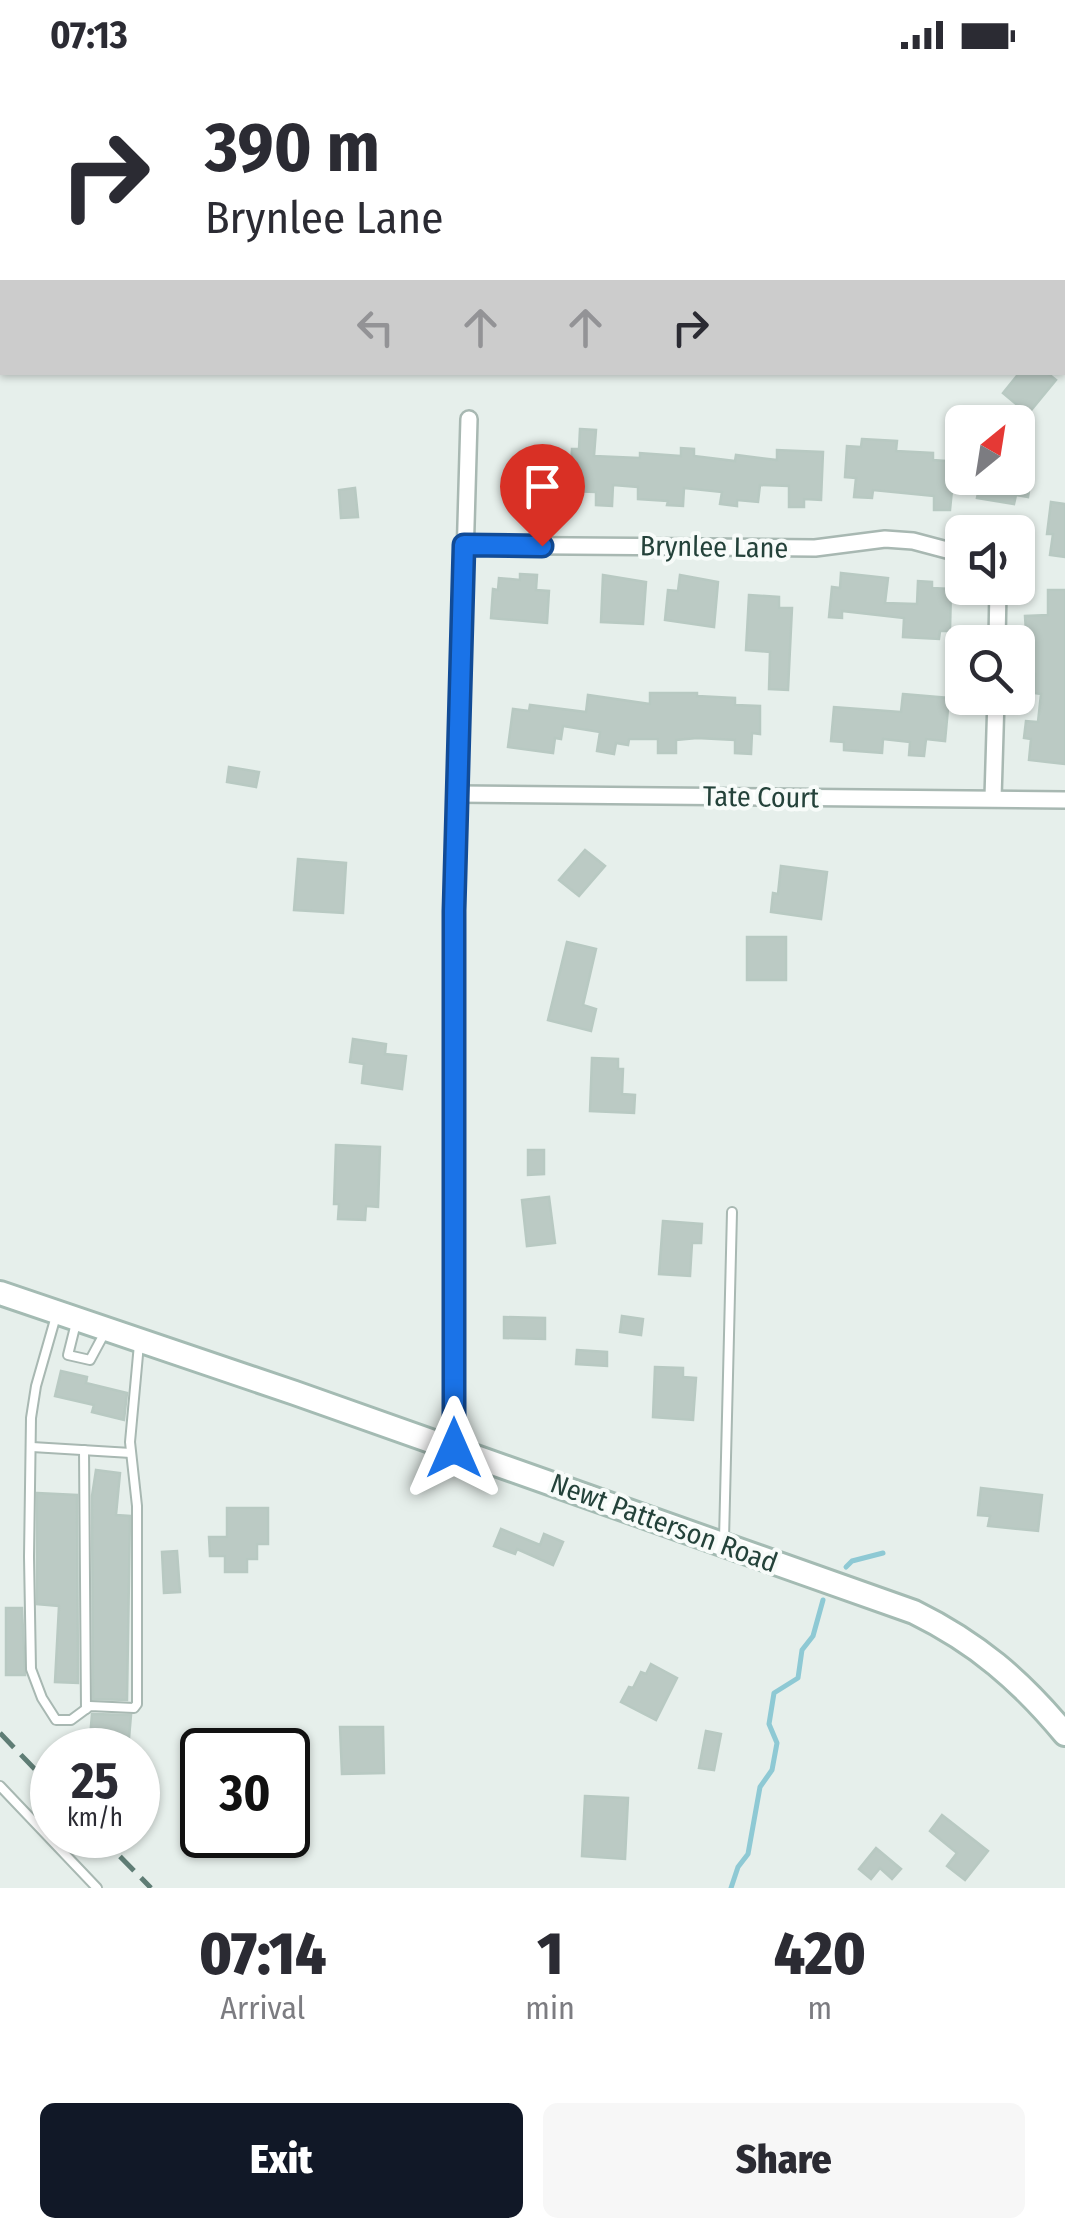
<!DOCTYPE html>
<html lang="en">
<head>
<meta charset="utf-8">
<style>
  body { margin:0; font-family:"Fira Sans Condensed",sans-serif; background:#f7f7f7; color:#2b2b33; height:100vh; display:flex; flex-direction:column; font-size:38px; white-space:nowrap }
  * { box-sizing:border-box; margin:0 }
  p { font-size:32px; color:#7c7c81 }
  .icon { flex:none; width:55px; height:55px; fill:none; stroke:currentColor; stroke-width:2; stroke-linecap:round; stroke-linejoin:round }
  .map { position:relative; height:1818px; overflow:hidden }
  .details { display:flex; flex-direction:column; background:#fff; flex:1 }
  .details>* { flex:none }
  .top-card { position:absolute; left:0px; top:0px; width:1065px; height:305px; box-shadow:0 2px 8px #0004; background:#fff; color:#2b2b33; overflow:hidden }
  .needle { width:65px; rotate:30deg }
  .fabs { position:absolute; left:945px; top:335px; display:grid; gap:20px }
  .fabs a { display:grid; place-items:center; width:90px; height:90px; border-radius:15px; background:#fff; box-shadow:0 2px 8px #0004; font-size:50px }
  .speed { position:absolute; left:30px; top:1658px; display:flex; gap:20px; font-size:50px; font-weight:700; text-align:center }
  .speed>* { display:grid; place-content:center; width:130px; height:130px; border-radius:50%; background:#fff; box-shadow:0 2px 8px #0004; line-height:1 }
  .speed small { font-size:25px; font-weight:400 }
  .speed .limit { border:5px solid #111; border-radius:15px; background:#fff; color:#111 }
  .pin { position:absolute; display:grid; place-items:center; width:85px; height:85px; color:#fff; margin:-102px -42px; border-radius:50% 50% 50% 0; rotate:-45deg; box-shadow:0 0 10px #0007 }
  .pin .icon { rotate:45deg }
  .me { position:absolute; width:110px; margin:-55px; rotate:0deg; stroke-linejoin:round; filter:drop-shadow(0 0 8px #0008) }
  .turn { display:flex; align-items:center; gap:35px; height:210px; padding:0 40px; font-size:45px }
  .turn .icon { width:130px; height:130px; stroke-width:2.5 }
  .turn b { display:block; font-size:70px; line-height:85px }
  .lanes { display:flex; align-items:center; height:95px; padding:0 40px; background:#0003; justify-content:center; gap:50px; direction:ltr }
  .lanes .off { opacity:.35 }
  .eta { display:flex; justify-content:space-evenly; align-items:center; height:170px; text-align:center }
  .eta b { font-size:60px; font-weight:800; line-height:70px }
  .cta { display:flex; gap:20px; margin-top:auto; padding:20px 40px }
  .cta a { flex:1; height:115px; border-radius:15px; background:#111827; color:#fff; font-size:40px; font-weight:800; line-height:115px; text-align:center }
  .cta a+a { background:#f7f7f7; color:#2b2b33 }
  .status { display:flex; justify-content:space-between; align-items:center; height:70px; padding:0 50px; background:#fff; direction:ltr }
  .status svg { height:28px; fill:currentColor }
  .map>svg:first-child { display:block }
</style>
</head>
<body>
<div class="status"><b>07:13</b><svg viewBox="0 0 49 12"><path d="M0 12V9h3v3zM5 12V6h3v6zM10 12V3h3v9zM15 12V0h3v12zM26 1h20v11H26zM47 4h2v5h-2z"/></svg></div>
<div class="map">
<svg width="1065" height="1818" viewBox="0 0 1065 1818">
  <rect width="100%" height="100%" fill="#e6efeb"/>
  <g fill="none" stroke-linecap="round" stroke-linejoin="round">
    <!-- stream -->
    <g stroke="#8ec9d4" stroke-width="5">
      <path d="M 846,1497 L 852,1491 L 883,1483"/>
      <path d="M 731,1818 L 738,1797 L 748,1784 L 760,1717 L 772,1700 L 777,1673 L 769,1654 L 774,1623 L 798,1608 L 802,1580 L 813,1566 L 823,1530"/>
    </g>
  </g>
  <!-- building -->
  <g fill="#bbcac4" stroke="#b8c9c2" stroke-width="2.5">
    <path d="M 1020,302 L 1046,302 L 1056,310 L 1028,344 L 1003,323 Z"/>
    <path d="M 580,359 L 596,360 L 594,386 L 640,388 L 640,383 L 681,386 L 681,378 L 694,379 L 694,386 L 735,391 L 736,385 L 777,390 L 777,380 L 823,382 L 821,430 L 804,429 L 804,437 L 789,437 L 789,416 L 760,415 L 758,432 L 737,430 L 737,436 L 720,434 L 722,422 L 684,418 L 683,436 L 667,435 L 668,431 L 638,429 L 638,417 L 613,415 L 612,436 L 596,435 L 596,422 L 570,421 L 572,379 L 579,379 Z"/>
    <path d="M 862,369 L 897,371 L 896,381 L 933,383 L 933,390 L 958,392 L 957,420 L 952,420 L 950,440 L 934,440 L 934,426 L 873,420 L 872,428 L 854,427 L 856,408 L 845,407 L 847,376 L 861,377 Z"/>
    <path d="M 1018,404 L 1031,407 L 1028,427 L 1016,425 L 1014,434 L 977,428 L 981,408 L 1018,408 Z"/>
    <path d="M 355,418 L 358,447 L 341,448 L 339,420 Z"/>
    <path d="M 1051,432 L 1065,434 L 1065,487 L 1050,485 L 1053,464 L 1047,464 Z"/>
    <path d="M 841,503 L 888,508 L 885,533 L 917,534 L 918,511 L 932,512 L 932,518 L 951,519 L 950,561 L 940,561 L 939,569 L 903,567 L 904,548 L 842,541 L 842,548 L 829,547 L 832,517 L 840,518 Z"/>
    <path d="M 520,504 L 537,505 L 536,520 L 549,521 L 547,553 L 491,548 L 493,519 L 498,520 L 499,508 L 520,510 Z"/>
    <path d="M 603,505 L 646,512 L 643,554 L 601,552 Z"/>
    <path d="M 680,505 L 718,512 L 714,557 L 665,550 L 668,520 L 678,521 Z"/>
    <path d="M 1048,520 L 1065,520 L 1065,694 L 1029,690 L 1031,669 L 1024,668 L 1026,651 L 1038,652 L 1041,624 L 1034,623 L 1035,604 L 1025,603 L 1028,562 L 1026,562 L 1025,546 L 1048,545 Z"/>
    <path d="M 749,525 L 779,527 L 779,538 L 792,538 L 788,620 L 769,619 L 770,582 L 746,580 Z"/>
    <path d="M 650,623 L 697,623 L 697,626 L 735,628 L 735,635 L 760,636 L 760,664 L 752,663 L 751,684 L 735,683 L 735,670 L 697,668 L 676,670 L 676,683 L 658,683 L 658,669 L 629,669 L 628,675 L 616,673 L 614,684 L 597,681 L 600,662 L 563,656 L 561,669 L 555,668 L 553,683 L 508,677 L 513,639 L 529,641 L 530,635 L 586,642 L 588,625 L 650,634 Z"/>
    <path d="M 903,624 L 949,628 L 945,671 L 926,669 L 924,686 L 909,685 L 910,672 L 883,669 L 882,683 L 844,680 L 844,672 L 831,671 L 834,637 L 901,642 Z"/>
    <path d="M 229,697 L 259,702 L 256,717 L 227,712 Z"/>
    <path d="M 585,780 L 605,796 L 579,826 L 559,810 Z"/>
    <path d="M 298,789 L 346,793 L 343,843 L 294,840 Z"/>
    <path d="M 781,796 L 827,802 L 821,849 L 771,842 L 773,823 L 778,824 Z"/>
    <rect x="747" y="867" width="39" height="43"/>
    <path d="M 567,872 L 596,879 L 583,935 L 596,939 L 591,961 L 548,950 Z"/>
    <path d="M 353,969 L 386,974 L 385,984 L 406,986 L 402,1019 L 362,1013 L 364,994 L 350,992 Z"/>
    <path d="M 592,988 L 618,989 L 618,999 L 623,999 L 622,1024 L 635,1025 L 634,1043 L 590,1041 Z"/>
    <path d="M 336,1075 L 380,1077 L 378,1137 L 366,1136 L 365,1150 L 338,1149 L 339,1134 L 334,1134 Z"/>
    <path d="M 528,1080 L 544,1080 L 544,1104 L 528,1105 Z"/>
    <path d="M 549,1127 L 555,1173 L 527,1176 L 522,1130 Z"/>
    <path d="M 663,1151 L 702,1154 L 701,1173 L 692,1173 L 690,1206 L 659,1204 Z"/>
    <path d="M 622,1246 L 643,1249 L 641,1265 L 620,1262 Z"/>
    <path d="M 504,1247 L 545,1248 L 545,1269 L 504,1268 Z"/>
    <path d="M 577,1280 L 607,1282 L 607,1296 L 576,1294 Z"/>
    <path d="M 655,1297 L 683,1298 L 683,1307 L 696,1308 L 693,1350 L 653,1347 Z"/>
    <path d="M 61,1301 L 87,1307 L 86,1313 L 127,1323 L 124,1350 L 92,1342 L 94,1335 L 55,1326 Z"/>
    <path d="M 96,1400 L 120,1403 L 116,1445 L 130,1446 L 127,1630 L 93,1629 L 92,1426 Z"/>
    <path d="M 981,1418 L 1042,1425 L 1038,1461 L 988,1456 L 990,1446 L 978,1445 Z"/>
    <path d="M 37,1423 L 77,1425 L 78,1613 L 55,1612 L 59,1536 L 37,1534 Z"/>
    <path d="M 227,1438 L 268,1438 L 268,1474 L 257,1474 L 257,1489 L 247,1489 L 247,1502 L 225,1502 L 225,1486 L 210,1486 L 209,1467 L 227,1467 Z"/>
    <path d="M 501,1459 L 540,1475 L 544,1464 L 563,1472 L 553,1495 L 517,1479 L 515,1484 L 494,1476 Z"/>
    <path d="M 177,1481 L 180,1522 L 164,1523 L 162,1482 Z"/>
    <path d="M 6,1538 L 22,1538 L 25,1605 L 6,1605 Z"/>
    <path d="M 651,1594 L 677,1608 L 656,1650 L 621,1632 L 629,1617 L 633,1618 L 641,1602 L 646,1604 Z"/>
    <path d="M 92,1644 L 131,1645 L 128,1680 L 89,1680 Z"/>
    <path d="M 340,1657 L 383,1657 L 384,1703 L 342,1704 Z"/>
    <path d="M 706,1661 L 721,1664 L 714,1700 L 699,1698 Z"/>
    <path d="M 585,1726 L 628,1728 L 625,1789 L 582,1786 Z"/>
    <path d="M 942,1745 L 988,1781 L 965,1810 L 947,1796 L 957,1783 L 930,1761 Z"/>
    <path d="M 876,1778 L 901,1799 L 892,1809 L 880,1798 L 871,1809 L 859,1799 Z"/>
  </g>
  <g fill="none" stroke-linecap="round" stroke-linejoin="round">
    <!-- lane casing -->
    <g stroke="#a8b8b2" stroke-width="12">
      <g id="lane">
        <path d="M 56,1246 L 36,1316 L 31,1348 L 29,1487 L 31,1599 L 42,1628 L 56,1650 L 71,1650 L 90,1636 L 134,1638 L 137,1634 L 137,1436 L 130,1372 L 139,1274"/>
        <path d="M 76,1253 L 68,1285 L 90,1290 L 104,1264"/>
        <path d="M 32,1377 L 131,1383"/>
        <path d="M 84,1380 L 86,1639"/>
        <path d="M 724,1469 L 732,1142"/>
        <path d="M 0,1716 L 97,1818"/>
      </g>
    </g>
    <!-- street casing -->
    <g stroke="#a8b8b2" stroke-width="20">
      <g id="street">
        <path d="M 465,0 L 471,2"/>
        <path d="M 1062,149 L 1065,149"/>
        <path d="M 464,475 L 815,478 L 885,469 L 913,471 L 962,484"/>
        <path d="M 997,572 L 998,518"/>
        <path d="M 457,724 L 1065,730"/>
        <path d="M 993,728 L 996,628"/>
        <path d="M 454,1378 L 455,841 L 469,349"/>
      </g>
    </g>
    <!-- secondary casing -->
    <g stroke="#a4bbb3" stroke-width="28">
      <path id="secondary" d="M 0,1223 L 295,1323 L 914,1542 C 977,1573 1020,1610 1065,1664"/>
    </g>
    <!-- lane -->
    <use href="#lane" stroke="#fff" stroke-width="8"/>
    <!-- street -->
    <use href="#street" stroke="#fff" stroke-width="15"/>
    <!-- secondary -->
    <use href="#secondary" stroke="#fff" stroke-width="22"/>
    <!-- rail -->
    <g stroke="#5f7d75" stroke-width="5" stroke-dasharray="20 10" stroke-linecap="butt">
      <path d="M 0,1663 L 52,1717"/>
      <path d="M 99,1765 L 151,1818"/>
    </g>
  </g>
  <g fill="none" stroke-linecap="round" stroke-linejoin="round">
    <!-- route casing -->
    <g stroke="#114b97" stroke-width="25">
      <path id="route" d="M 454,1378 L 454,841 L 464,475 L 542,476"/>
    </g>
    <!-- route -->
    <use href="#route" stroke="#1a73e8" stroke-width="18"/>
  </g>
  <g text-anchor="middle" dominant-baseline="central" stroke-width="8" stroke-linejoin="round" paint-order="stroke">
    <!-- street labels -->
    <g font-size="28" fill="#24423a" stroke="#f7fbf9">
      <text transform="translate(714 477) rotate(1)">Brynlee Lane</text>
      <text transform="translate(761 727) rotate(1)">Tate Court</text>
      <text transform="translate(664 1453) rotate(20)">Newt Patterson Road</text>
    </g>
  </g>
</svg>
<div class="fabs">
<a><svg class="needle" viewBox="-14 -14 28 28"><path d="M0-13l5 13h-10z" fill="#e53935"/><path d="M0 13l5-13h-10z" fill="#7c7c81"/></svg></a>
<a><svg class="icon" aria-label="sound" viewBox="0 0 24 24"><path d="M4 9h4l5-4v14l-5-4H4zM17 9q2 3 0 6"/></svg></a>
<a><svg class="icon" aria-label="search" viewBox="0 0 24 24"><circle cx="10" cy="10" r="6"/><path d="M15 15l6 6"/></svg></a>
</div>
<div class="speed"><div>25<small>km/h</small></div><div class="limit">30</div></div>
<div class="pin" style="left:542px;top:476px;background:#d93025"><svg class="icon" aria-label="arrive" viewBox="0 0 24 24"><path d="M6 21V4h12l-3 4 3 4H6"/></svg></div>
<svg class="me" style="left:454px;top:1378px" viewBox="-20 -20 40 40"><path d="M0-17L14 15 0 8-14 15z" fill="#1a73e8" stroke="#fff" stroke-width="4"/></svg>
<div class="top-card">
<div class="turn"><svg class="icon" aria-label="right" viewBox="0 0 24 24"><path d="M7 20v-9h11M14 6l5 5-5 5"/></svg><div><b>390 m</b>Brynlee Lane</div></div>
<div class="lanes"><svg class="icon off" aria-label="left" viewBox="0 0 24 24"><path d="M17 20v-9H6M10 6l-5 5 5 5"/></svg><svg class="icon off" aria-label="ahead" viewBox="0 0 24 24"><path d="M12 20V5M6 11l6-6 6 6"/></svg><svg class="icon off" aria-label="ahead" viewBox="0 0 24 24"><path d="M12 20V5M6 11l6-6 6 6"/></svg><svg class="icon" aria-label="right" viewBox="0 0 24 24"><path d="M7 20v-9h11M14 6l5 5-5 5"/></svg></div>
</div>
</div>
<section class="details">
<div class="eta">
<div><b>07:14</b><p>Arrival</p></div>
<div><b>1</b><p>min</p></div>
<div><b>420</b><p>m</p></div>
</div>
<div class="cta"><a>Exit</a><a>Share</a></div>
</section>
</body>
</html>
